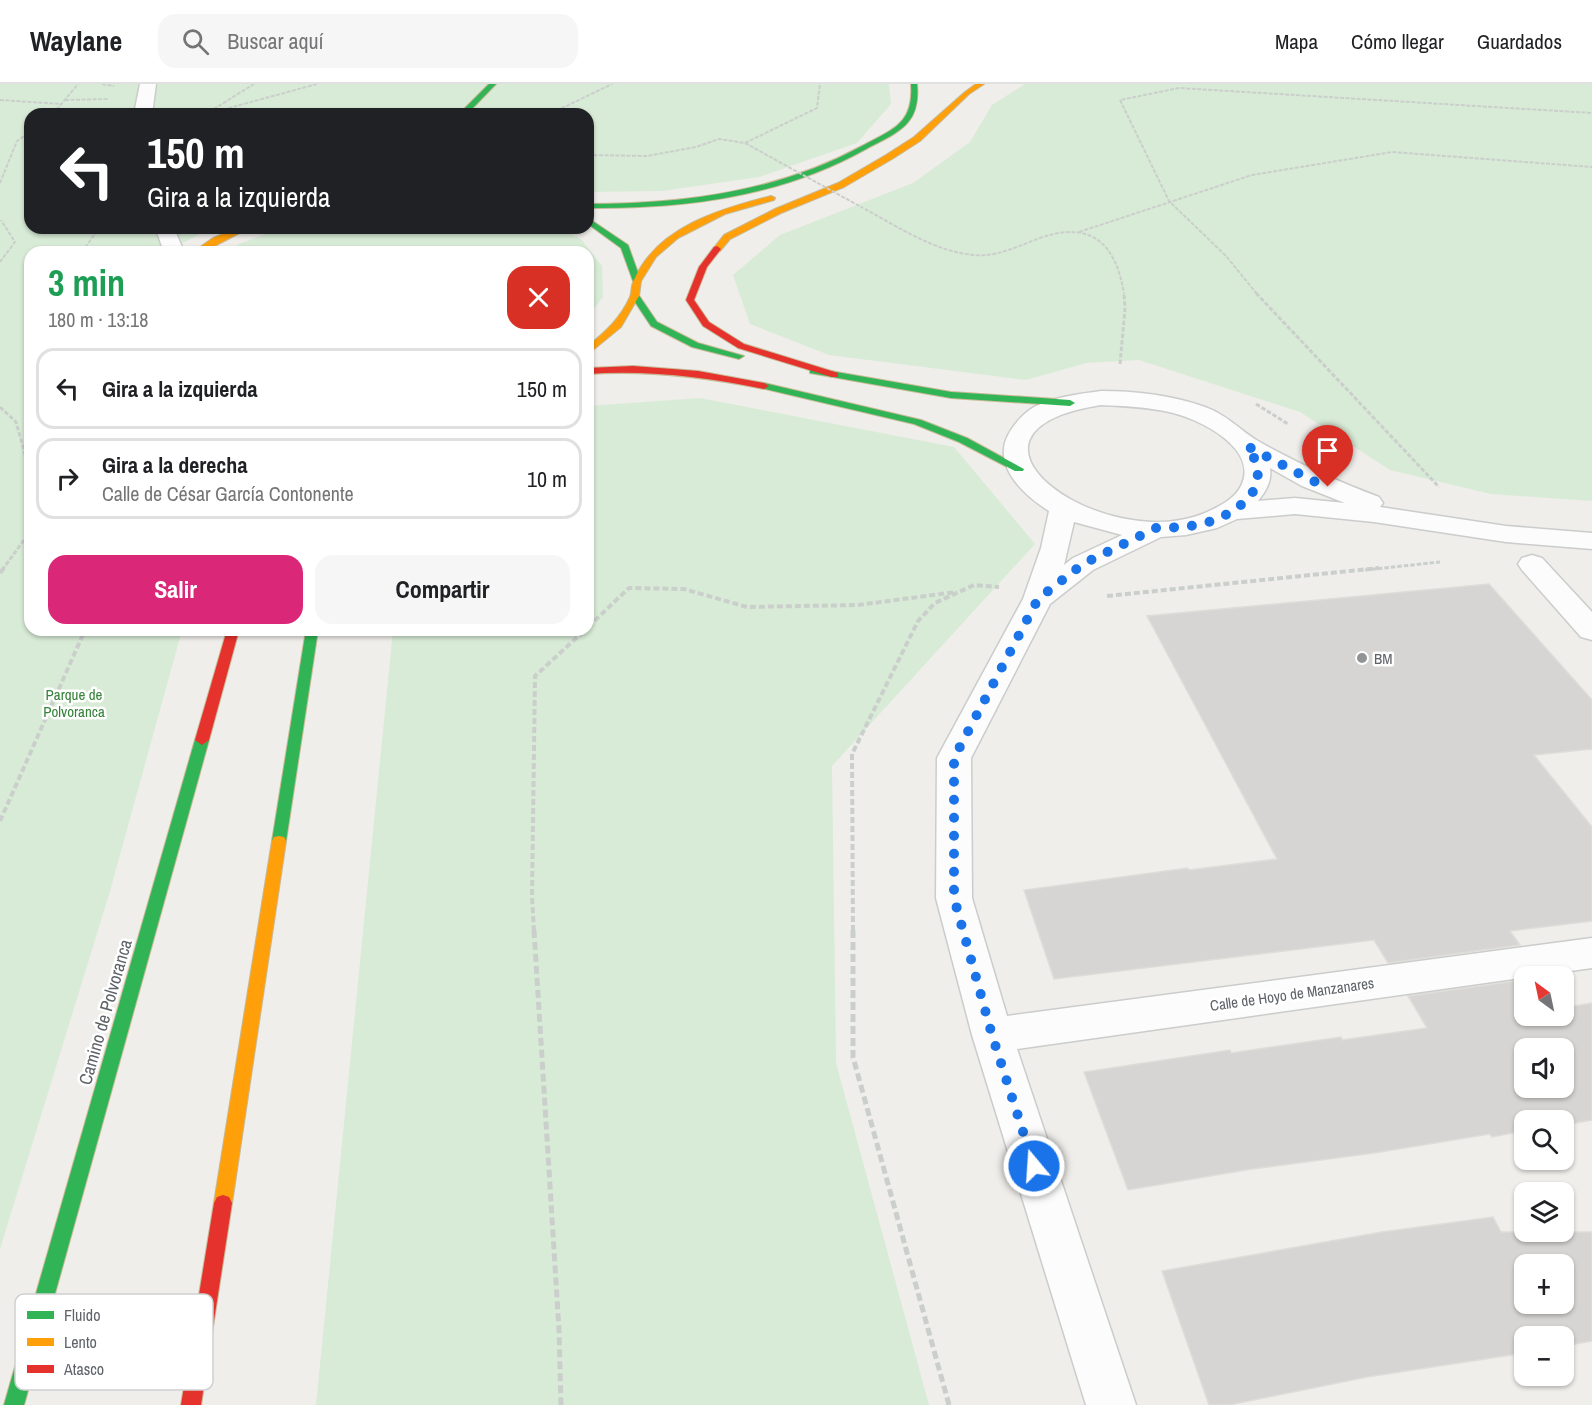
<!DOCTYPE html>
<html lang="es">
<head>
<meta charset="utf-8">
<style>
  body { margin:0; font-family:"Archivo Narrow",sans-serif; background:#f6f6f6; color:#202124; height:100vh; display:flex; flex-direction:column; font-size:22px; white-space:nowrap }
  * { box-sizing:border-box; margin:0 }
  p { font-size:20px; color:#757577 }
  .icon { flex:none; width:33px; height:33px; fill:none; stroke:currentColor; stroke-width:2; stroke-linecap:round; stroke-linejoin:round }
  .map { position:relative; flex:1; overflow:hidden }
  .details { position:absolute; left:24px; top:162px; width:570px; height:390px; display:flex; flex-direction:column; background:#fff; border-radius:18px; box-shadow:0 2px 4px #0004 }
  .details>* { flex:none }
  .guide { position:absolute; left:24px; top:24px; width:570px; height:126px; border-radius:18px; box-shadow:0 2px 4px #0004; background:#202124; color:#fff; overflow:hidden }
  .needle { width:39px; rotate:327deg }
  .controls { position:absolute; left:1514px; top:882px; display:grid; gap:12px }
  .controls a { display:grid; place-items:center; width:60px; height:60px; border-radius:12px; background:#fff; box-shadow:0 2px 4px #0004; font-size:30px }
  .pin { position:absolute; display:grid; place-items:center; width:51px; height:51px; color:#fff; margin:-62px -26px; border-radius:50% 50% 50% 0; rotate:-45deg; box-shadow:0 0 6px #0007 }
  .pin .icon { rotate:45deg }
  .me { position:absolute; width:66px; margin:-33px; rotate:342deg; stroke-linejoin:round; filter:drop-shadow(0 0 4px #0008) }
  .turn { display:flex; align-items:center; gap:21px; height:126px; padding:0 24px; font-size:27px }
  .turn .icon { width:78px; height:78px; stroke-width:2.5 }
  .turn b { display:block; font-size:42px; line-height:51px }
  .round { display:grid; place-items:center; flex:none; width:63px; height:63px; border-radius:18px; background:#f6f6f6 }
  .head { display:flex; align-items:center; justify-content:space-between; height:102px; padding:0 24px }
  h1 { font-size:36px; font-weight:700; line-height:45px; color:#1e9e55 }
  .primary-button { display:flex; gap:12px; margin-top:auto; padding:12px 24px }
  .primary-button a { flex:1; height:69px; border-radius:18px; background:#db2777; color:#fff; font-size:24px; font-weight:700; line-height:69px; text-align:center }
  .primary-button a+a { background:#f6f6f6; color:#202124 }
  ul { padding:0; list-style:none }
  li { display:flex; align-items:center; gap:18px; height:81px; margin:0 12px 9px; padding:0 12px; border:3px solid #e0e0e0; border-radius:18px }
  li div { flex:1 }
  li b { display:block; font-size:22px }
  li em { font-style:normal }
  header { display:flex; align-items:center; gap:36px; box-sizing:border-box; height:84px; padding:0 30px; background:#fff; border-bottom:2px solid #e0e0e0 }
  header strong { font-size:28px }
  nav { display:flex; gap:33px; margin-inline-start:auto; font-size:21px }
  .search { width:420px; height:54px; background:#f6f6f6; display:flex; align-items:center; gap:15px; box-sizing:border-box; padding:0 21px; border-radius:18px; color:#757577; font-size:22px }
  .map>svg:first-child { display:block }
</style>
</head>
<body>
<header>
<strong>Waylane</strong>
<div class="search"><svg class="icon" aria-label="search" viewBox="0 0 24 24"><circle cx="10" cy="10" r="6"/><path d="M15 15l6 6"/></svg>Buscar aquí</div>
<nav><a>Mapa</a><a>Cómo llegar</a><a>Guardados</a></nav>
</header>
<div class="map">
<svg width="1592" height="1321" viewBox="0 0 1592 1321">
  <rect width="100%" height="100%" fill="#efeeea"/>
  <!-- green -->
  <g fill="#d8ebd6">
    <path d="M 0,0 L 889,0 L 891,20 L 857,59 L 759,93 L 662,107 L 588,108 L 588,30 L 30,30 L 30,144 L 212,144 L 165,168 L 30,168 L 30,546 L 182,546 L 110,807 L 0,1165 Z"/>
    <path d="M 1025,0 L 1592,0 L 1592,417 L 1491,410 L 1390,386 L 1300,328 L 1139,276 L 1086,279 L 1026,296 L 829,271 L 750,240 L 733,191 L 780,151 L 913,99 L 970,58 L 992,21 Z"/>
    <path d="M 281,144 L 558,144 L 581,155 L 602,182 L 603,213 L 588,233 L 588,168 L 226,168 L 239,160 Z"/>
    <path d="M 700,314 L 954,363 L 1035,460 L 832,682 L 836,979 L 929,1321 L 316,1321 L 393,546 L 588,546 L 588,322 Z"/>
  </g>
  <!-- building -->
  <g fill="#d6d5d3" stroke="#deddd9" stroke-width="1.5" fill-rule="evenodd">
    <path d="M 1489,500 L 1592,616 L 1592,665 L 1534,671 L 1592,743 L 1592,837 L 1510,847 L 1520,861 L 1388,879 L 1374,856 L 1054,895 L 1024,806 L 1188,784 L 1189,786 L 1277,775 L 1147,532 Z"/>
    <path d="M 1524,896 L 1524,932 L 1563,932 L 1563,924 L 1592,919 L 1592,1036 L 1563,1041 L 1563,1036 L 1524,1036 L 1524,1047 L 1492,1053 L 1490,1050 L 1374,1069 L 1252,1085 L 1128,1106 L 1084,988 L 1230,966 L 1231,969 L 1341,953 L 1342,956 L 1427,944 L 1408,912 ZM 1524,964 L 1563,964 L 1563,1004 L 1524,1004 Z"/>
    <path d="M 1493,1133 L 1501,1148 L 1592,1148 L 1592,1257 L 1563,1262 L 1563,1252 L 1524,1252 L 1524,1269 L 1367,1293 L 1229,1321 L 1209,1321 L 1162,1187 L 1382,1148 ZM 1524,1180 L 1563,1180 L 1563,1220 L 1524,1220 Z"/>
  </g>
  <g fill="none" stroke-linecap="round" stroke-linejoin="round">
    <!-- street casing -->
    <g stroke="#cbcccc" stroke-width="3">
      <g id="street">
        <path d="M 140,0 L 156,0 L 152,30 L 134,30 Z"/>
        <path d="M 153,144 L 174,144 L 184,168 L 164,168 L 158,151 Z"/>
        <path d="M 1101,307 C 1136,307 1171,311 1205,323 C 1229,332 1238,345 1258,357 C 1297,379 1337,397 1379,413 L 1383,419 L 1380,423 L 1506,442 L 1592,449 L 1592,465 L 1506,458 L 1374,438 L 1295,430 L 1237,435 L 1217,444 L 1186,451 L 1161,453 L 1093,486 L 1050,520 L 971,674 L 972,814 L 1007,932 L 1592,854 L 1592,884 L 1017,965 L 1136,1321 L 1086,1321 L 972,951 L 936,814 L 937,674 L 1023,515 L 1041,464 L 1049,427 C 1022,410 989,379 1011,346 C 1017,337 1024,329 1034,323 C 1054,313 1079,310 1101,307 ZM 1101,321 C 1124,322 1147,323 1169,328 C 1198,334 1260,364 1241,402 C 1234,416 1218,423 1205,429 C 1103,472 928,348 1101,321 ZM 1270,384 L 1302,402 L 1345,419 L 1295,414 L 1258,417 C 1266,407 1272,397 1270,384 ZM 1074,438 L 1122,451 L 1073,474 L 1064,481 Z"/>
        <path d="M 1532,471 L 1542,474 L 1592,528 L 1592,556 L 1581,553 L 1522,486 L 1518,480 L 1522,474 Z"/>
      </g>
    </g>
    <!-- fast casing -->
    <g stroke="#c8b996" stroke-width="2">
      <g id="fast">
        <path d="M 489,0 L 496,0 L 467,30 L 459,30 Z"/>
        <path d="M 911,0 L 917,0 C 921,41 898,48 866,65 C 780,113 685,125 588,124 L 588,120 C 684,120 777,108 862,62 C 893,45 914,40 911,0 Z"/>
        <path d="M 588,134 L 628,161 L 641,197 L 640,199 L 633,197 L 621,164 L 588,140 Z"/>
        <path d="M 632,210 L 638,210 L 657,238 L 698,259 L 744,272 L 739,275 L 692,263 L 651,242 L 631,212 Z"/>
        <path d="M 813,284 L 951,308 L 1070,316 L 1075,319 L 1070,322 L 951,314 L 810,289 L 810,285 Z"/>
        <path d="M 764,299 L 921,336 L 967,354 L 1024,385 L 1023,387 L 1015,387 L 959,358 L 914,340 L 761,304 L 761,300 Z"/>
        <path d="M 306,546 L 318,546 L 286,757 L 284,761 L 274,761 L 272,757 Z"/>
        <path d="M 202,651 L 209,656 L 24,1321 L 4,1321 L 195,656 Z"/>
      </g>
    </g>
    <!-- slow casing -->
    <g stroke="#c8b996" stroke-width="2">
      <g id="slow">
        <path d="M 976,0 L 984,0 L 969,10 L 920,57 L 892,75 L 844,103 L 781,129 L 730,155 L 720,167 L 713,165 L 724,151 L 775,125 L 838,99 L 886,71 L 914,53 L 965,8 Z"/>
        <path d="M 771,112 L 775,114 L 774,116 L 725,130 L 678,154 L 656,173 L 641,197 L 639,212 L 621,243 L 588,270 L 588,262 C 605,248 621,234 630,213 C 632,208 631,201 634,196 C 657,143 720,125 771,112 Z"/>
        <path d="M 238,144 L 249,144 L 203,168 L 193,168 L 213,154 Z"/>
        <path d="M 279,752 L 284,753 L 286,757 L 232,1119 L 229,1125 L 223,1127 L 217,1125 L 214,1119 L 272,757 L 274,753 Z"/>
      </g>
    </g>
    <!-- jam casing -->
    <g stroke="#c8b996" stroke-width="2">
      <g id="jam">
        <path d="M 717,162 L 721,165 L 707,183 L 694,216 L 709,238 L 744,260 L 838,289 L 838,293 L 832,293 L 738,264 L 703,242 L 686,216 L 699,183 L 714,163 Z"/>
        <path d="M 633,282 L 698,287 L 764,299 L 769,302 L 764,305 C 705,293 648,286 588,290 L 588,284 Z"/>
        <path d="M 227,546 L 239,546 L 209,656 L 202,661 L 195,656 Z"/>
        <path d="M 223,1111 L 229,1113 L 232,1119 L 201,1321 L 181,1321 L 214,1119 L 217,1113 Z"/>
      </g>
    </g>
    <!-- path-far3 -->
    <g stroke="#cacfcc" stroke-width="2" stroke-dasharray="4 1.5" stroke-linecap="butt">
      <path d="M 102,0 L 114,2"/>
      <path d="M 0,16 L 62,20"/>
      <path d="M 65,16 L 109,15"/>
      <path d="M 209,28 L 254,0"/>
      <path d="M 53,30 L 78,0"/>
      <path d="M 207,30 L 317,0"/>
      <path d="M 540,30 L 558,26 L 612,0"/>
      <path d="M 588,71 L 647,72 L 696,63 L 719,55 L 745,59 L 817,24 L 820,0"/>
      <path d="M 0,99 L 17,57 L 30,48"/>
      <path d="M 865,125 C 898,143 936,168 974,171 C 998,173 1018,162 1040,154 C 1092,136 1116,160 1124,210"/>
      <path d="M 1079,148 L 1252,91 L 1392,68 L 1592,83"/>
      <path d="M 82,168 L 99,144"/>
      <path d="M 0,178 L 15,158 L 1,136"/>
      <path d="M 1257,210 L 1226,172 L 1169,117 L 1120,16 L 1179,4 L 1592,29"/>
    </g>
    <!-- path-far2 -->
    <g stroke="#cacfcc" stroke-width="3" stroke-dasharray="4.5 2" stroke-linecap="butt">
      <path d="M 1256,209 L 1439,403"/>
      <path d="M 1120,280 L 1125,225 L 1124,209"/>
      <path d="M 1256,320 L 1288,340"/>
      <path d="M 0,323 L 16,338 L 30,388"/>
      <path d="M 2,486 L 30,448"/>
      <path d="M 1365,486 L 1440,478"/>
    </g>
    <!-- path-far1 -->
    <g stroke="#cacfcc" stroke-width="4" stroke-dasharray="6 3" stroke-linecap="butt">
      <path d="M 0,489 L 4,484"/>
      <path d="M 1107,512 L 1379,484"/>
      <path d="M 588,543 L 629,504 L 684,505 L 747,523 L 858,521 L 956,508"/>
      <path d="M 0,737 L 85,546"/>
      <path d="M 534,847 L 532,813 L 535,592 L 585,546"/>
      <path d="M 853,847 L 852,670 L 918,537 L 935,519 L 974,501 L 999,503"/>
    </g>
    <!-- path -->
    <g stroke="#cacfcc" stroke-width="5" stroke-dasharray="8 4" stroke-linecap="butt">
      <path d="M 534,846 L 559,1246 L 561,1321"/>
      <path d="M 853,846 L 853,973 L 949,1321"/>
    </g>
    <!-- street -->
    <use href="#street" fill="#fdfcfc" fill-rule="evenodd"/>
    <!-- fast -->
    <use href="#fast" fill="#30b455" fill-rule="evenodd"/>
    <!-- slow -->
    <use href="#slow" fill="#ff9f0a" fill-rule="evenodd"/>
    <!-- jam -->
    <use href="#jam" fill="#e5322d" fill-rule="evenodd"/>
    <!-- path-bridge -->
    <path stroke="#cacfcc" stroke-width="2" stroke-dasharray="4 1.5" stroke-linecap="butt" d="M 745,59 L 863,124"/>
  </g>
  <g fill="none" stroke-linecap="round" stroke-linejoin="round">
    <!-- route -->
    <path stroke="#1a73e8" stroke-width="10" stroke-dasharray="0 18" d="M 1034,1082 L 992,951 L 954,814 L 954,674 L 1038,515 L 1083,480 L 1156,444 L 1186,443 L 1213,437 L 1234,427 L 1251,412 L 1258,396 L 1257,379 L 1247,362 L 1311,396 L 1328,403"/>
  </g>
  <!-- markers -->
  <circle fill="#919496" stroke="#fff" stroke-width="2" cx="1362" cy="574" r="6"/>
  <g text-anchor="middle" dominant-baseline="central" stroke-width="5" stroke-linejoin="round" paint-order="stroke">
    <!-- poi labels -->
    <g font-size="15" fill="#5f6368" stroke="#fff" text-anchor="start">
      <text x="1374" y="574">BM</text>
    </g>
    <!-- park labels -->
    <g font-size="15" fill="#348238" stroke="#fff">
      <text x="74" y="610">Parque de<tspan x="74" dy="17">Polvoranca</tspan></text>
    </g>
    <!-- street labels -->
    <g font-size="15" fill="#5f6368" stroke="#fff">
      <text transform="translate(1292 910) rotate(-8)">Calle de Hoyo de Manzanares</text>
    </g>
    <!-- near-street labels -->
    <g font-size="18" fill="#5f6368" stroke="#fff">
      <text transform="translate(105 928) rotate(-74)">Camino de Polvoranca</text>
    </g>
  </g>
  <!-- legend -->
  <rect x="15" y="1210" width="198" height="96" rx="9" fill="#fff" stroke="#cfd0d2" stroke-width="1.5"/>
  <rect x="27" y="1227" width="27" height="8" fill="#30b455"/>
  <rect x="27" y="1254" width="27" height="8" fill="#ff9f0a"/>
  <rect x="27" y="1281" width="27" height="8" fill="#e5322d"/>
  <g font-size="16" fill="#5f6368">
    <text x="64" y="1237">Fluido</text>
    <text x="64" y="1264">Lento</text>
    <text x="64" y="1291">Atasco</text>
  </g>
</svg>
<div class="controls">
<a><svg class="needle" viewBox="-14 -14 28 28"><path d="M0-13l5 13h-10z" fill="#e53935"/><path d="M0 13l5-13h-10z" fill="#757577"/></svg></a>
<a><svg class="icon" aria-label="sound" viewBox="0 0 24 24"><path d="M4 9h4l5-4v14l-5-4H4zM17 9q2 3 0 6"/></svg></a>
<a><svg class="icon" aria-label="search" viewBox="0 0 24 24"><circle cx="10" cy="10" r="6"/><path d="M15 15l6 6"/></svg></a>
<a><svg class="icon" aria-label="layers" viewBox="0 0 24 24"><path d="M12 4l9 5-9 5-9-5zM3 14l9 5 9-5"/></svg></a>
<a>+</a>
<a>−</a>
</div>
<div class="pin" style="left:1328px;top:403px;background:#d93025"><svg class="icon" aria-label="arrive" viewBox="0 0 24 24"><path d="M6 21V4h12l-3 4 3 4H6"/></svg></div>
<svg class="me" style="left:1034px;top:1082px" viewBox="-20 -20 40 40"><circle r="17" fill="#1a73e8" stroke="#fff" stroke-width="3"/><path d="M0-11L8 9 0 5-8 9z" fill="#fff"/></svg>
<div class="guide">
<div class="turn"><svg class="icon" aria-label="left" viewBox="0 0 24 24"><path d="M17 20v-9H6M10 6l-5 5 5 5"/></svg><div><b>150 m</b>Gira a la izquierda</div></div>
</div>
<section class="details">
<div class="head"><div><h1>3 min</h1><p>180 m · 13:18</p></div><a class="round" style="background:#d93025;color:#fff"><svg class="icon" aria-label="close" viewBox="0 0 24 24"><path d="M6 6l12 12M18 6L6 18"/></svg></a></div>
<ul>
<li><svg class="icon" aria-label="left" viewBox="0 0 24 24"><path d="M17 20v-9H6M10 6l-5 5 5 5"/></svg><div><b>Gira a la izquierda</b></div><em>150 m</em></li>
<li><svg class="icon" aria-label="right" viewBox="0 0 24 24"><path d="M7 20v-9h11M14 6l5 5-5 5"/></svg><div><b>Gira a la derecha</b><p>Calle de César García Contonente</p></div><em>10 m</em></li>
</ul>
<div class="primary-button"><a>Salir</a><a>Compartir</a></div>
</section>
</div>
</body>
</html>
